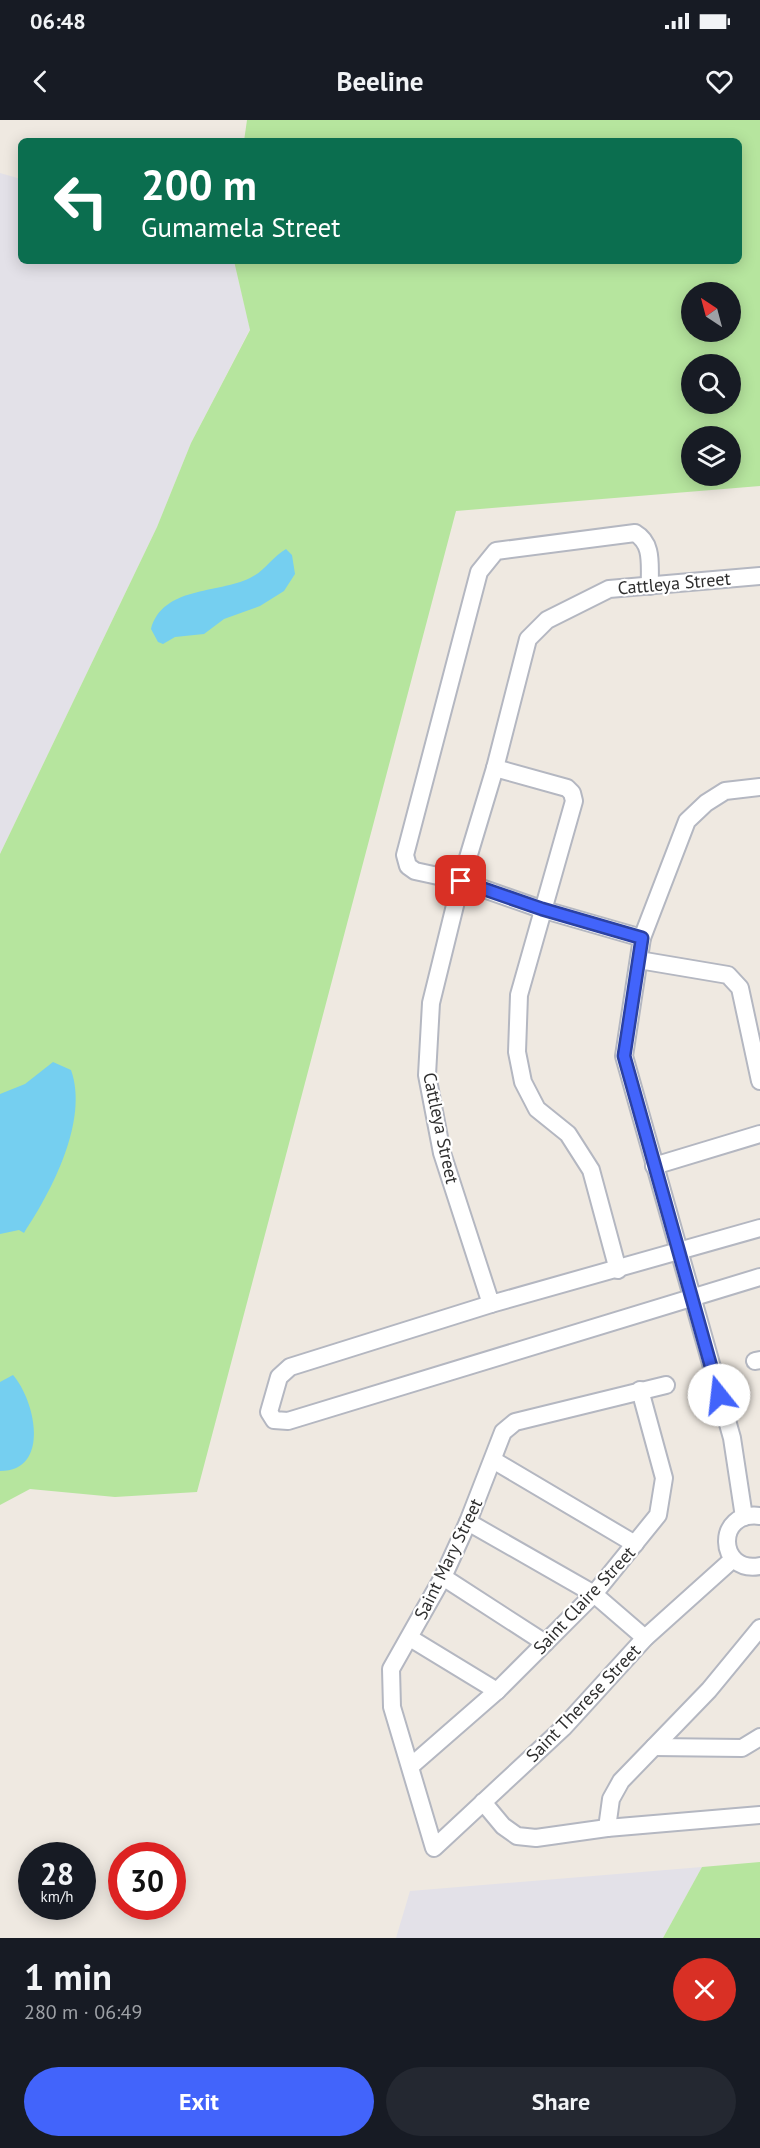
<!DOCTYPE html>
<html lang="en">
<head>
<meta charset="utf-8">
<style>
  body { margin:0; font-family:"PT Sans",sans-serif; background:#242831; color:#f1f3f6; height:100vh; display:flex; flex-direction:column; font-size:22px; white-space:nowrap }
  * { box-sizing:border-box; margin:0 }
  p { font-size:20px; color:#9ea1a6 }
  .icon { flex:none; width:33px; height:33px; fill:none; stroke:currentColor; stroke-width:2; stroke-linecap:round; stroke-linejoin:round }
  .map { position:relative; height:1818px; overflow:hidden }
  .drawer { display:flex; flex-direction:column; background:#171b24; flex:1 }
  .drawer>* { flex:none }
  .hud { position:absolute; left:18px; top:18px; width:724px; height:126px; border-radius:9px; box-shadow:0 3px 15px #0003; background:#0b6e4f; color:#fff; overflow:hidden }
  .needle { width:39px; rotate:324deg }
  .fabs { position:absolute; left:681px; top:162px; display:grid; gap:12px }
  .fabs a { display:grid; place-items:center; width:60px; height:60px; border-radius:50%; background:#171b24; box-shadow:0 3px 15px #0003; font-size:30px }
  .speed { position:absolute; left:18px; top:1722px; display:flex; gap:12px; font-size:30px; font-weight:700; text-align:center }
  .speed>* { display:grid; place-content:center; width:78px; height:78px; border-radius:50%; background:#171b24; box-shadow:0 3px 15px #0003; line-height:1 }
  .speed small { font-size:15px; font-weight:400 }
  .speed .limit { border:9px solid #d22; background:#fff; color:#111 }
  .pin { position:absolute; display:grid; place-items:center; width:51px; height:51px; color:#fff; margin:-26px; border-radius:12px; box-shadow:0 3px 9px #0006 }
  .me { position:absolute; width:66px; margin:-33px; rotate:344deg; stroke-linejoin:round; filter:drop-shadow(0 0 4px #0008) }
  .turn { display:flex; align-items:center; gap:21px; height:126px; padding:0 24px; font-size:27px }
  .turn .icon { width:78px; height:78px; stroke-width:2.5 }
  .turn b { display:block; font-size:42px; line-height:51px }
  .round { display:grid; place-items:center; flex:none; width:63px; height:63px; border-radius:32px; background:#242831 }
  .head { display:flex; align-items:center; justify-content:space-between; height:102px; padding:0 24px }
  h1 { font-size:36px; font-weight:700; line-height:45px }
  .cta { display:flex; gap:12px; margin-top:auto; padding:12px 24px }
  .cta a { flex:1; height:69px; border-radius:36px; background:#4264fb; color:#fff; font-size:24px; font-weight:700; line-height:69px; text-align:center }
  .cta a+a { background:#242831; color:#f1f3f6 }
  .status { display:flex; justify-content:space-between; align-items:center; height:42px; padding:0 30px; background:#171b24; direction:ltr }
  .status svg { height:16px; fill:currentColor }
  header { display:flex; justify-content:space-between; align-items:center; height:78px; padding:0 24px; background:#171b24; font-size:27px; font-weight:700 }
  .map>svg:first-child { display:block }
</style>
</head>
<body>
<div class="status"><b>06:48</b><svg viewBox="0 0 49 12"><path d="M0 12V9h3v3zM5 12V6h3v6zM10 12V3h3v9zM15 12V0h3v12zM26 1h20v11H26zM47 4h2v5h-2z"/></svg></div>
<header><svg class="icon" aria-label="back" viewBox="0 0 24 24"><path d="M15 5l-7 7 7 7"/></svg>Beeline<svg class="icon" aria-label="heart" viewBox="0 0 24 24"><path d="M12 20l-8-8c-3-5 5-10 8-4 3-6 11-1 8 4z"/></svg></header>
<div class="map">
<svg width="760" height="1818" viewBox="0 0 760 1818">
  <rect width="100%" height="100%" fill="#efe9e1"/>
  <!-- industrial -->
  <g fill="#e3e1e8">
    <path d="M 0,53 L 21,59 L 21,141 L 234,141 L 250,209 L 191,323 L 157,407 L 0,734 Z"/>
    <path d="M 702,1747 L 663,1818 L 396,1818 L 410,1771 Z"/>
  </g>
  <!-- green -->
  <g fill="#b6e59e" fill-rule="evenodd">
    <path d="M 247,0 L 760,0 L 760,366 L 456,391 L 197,1372 L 115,1377 L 30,1369 L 0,1385 L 0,734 L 157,407 L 191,323 L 250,210 L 234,141 L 740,141 L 740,21 L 244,21 ZM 692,172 L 730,172 L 730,212 L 692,212 ZM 692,244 L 730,244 L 730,284 L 692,284 ZM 692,316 L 730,316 L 730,356 L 692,356 Z"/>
    <path d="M 760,1742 L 760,1818 L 663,1818 L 702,1747 Z"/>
  </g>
  <!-- water -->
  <g fill="#75cff0">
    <path d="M 286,429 L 292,435 L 295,454 L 284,471 L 260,486 L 224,499 L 204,514 L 175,517 L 163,524 L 158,522 L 151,509 C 163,466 217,474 250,458 C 265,451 272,437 286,429 Z"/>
    <path d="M 53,942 L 71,950 C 89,1000 52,1071 24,1113 L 19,1110 L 0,1114 L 0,974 L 25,964 Z"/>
    <path d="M 13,1255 C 35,1280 51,1351 0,1351 L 0,1262 Z"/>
  </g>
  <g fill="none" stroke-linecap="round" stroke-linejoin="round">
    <!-- minor casing -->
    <g stroke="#b4b7c1" stroke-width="20">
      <g id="minor">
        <path d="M 760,456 L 609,469 L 547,500 L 528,519 L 495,648 L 461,761 L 431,883 L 427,955 L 442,1033 L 491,1184 L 760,1108"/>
        <path d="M 495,648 L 567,668 L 572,673 L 574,681 L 519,875 L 517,932 L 523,962 L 537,989 L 568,1014 L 591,1050 L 618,1150"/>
        <path d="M 642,818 L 541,789 L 461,761 L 415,751 L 408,746 L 405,735 L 479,452 L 496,431 L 635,413 C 654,424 649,446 650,466"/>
        <path d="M 639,840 L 728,855 L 740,868 L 760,961"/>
        <path d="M 654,1046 L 760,1014"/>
        <path d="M 491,1184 L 290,1247 L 279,1257 L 269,1292 L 274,1300 L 288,1301 L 760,1157"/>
        <path d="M 755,1241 L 760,1240"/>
        <path d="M 666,1265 L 515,1302 L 503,1312 L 468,1402 L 443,1457 L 391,1549 L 392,1587 L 434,1728 L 563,1608 L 645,1518 L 733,1439"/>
        <path d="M 493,1340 L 635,1424"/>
        <path d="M 760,1396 C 715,1390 717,1454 760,1446"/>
        <path d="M 744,1397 L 732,1318 L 624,936 L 642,818 L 687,701 L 706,683 L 725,671 L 760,667"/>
        <path d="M 468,1402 L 594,1474 L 645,1518"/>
        <path d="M 443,1457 L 545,1523"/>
        <path d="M 410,1518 L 497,1571"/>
        <path d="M 654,1627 L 742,1628 L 760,1617"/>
        <path d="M 411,1646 L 497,1571 L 594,1474 L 658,1395 L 664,1358 L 640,1270"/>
        <path d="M 483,1682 L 503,1706 L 517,1716 L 536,1718 L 607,1708 L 760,1695"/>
        <path d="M 607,1708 L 611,1679 L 621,1661 L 709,1570 L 760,1508"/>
      </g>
    </g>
    <!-- minor -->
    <use href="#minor" stroke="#fff" stroke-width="16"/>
  </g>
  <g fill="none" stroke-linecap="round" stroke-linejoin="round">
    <!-- route casing -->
    <g stroke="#2b41a3" stroke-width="15">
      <path id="route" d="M 461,761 L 542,789 L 642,818 L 624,936 L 719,1275"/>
    </g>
    <!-- route -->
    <use href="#route" stroke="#4264fb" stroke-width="10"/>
  </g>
  <g text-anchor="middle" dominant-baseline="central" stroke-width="4.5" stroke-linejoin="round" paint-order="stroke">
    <!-- street labels -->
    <g font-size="18" fill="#2e2e2e" stroke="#fff">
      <text transform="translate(674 463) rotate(-5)">Cattleya Street</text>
      <text transform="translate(441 1008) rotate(78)">Cattleya Street</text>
      <text transform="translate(448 1439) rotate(-64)">Saint Mary Street</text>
      <text transform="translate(584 1480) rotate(-47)">Saint Claire Street</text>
      <text transform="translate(583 1583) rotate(-46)">Saint Therese Street</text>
    </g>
  </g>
</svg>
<div class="fabs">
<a><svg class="needle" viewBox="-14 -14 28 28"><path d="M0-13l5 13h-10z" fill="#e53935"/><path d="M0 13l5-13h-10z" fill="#9ea1a6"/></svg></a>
<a><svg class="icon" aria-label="search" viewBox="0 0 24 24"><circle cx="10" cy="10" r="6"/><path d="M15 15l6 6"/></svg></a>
<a><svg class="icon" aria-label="layers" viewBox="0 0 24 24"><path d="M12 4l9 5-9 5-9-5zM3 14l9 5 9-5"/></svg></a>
</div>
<div class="speed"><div>28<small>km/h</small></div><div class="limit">30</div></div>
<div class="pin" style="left:461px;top:761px;background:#d93025"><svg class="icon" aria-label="arrive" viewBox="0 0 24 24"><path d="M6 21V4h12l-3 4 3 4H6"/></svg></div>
<svg class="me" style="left:719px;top:1275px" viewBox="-20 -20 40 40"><circle r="19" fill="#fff"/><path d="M0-13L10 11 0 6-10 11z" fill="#4264fb"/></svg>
<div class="hud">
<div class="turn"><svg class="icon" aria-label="left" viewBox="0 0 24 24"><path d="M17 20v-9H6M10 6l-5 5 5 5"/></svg><div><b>200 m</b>Gumamela Street</div></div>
</div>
</div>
<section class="drawer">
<div class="head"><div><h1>1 min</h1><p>280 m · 06:49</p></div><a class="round" style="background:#d93025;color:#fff"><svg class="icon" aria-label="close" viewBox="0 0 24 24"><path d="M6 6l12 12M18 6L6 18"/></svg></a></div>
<div class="cta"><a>Exit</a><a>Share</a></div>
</section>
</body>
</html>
